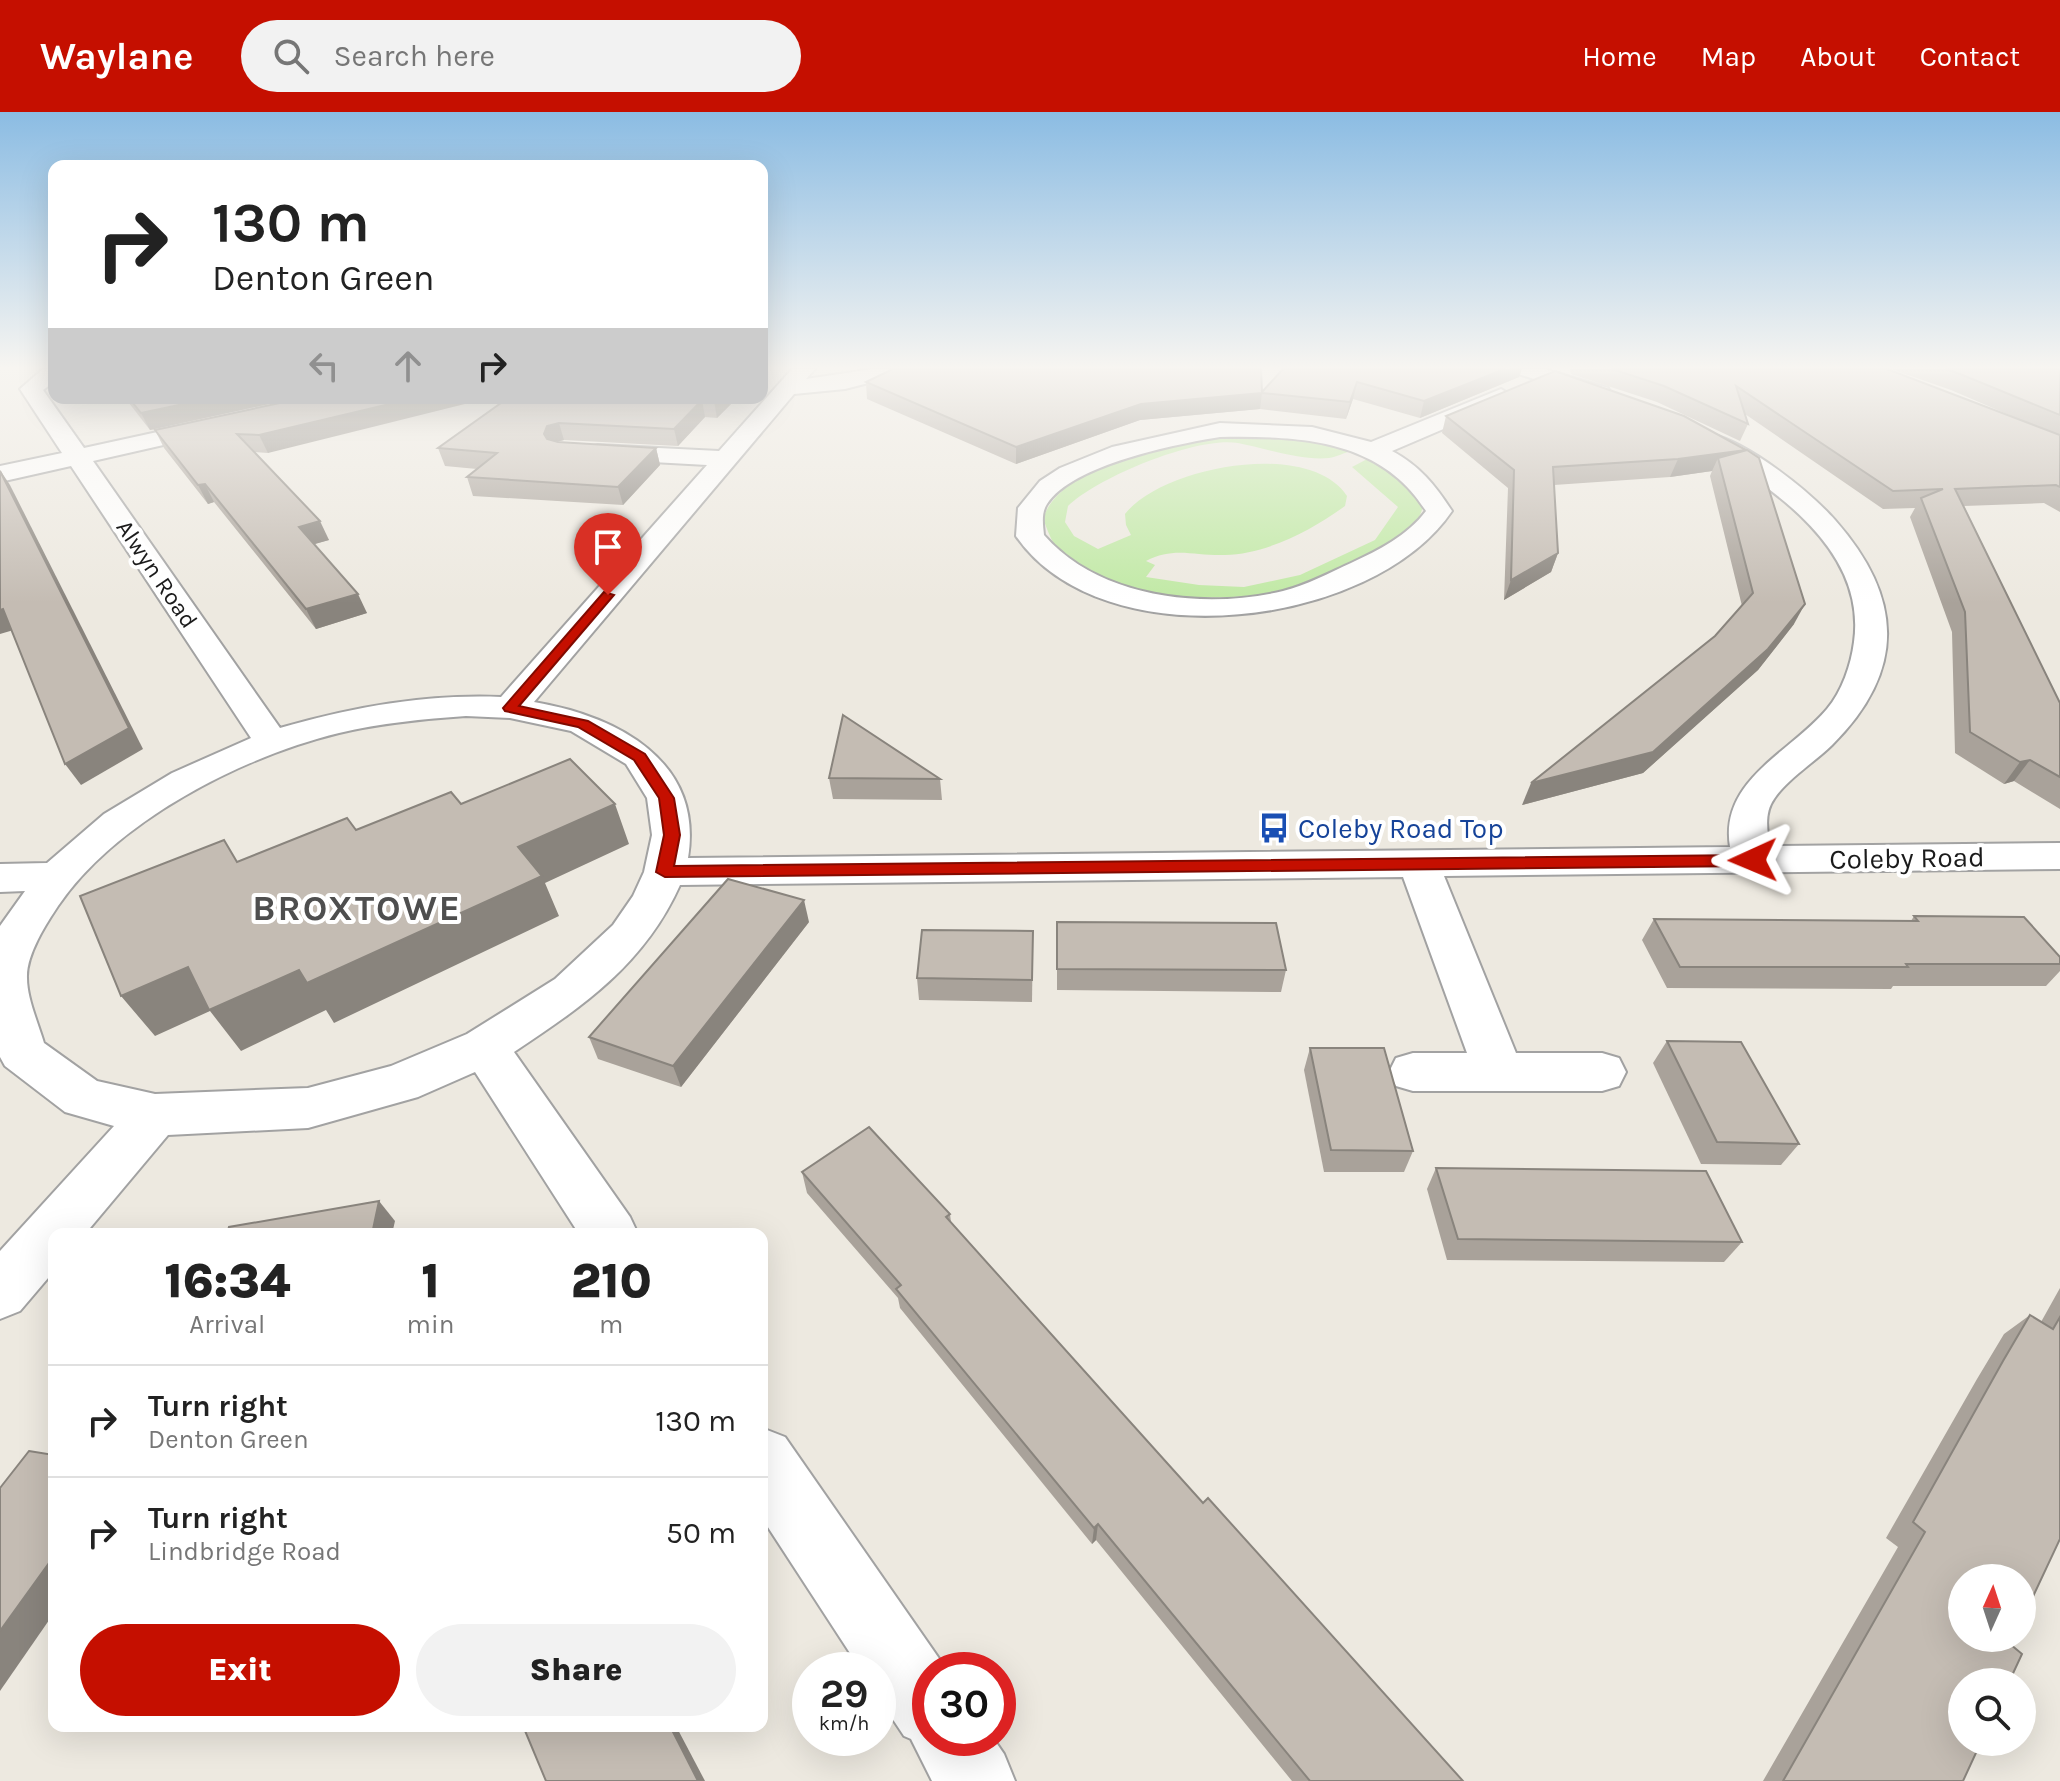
<!DOCTYPE html>
<html lang="en">
<head>
<meta charset="utf-8">
<style>
  body { margin:0; font-family:Karla,sans-serif; background:#f2f2f2; color:#222; height:100vh; display:flex; flex-direction:column; font-size:30px; white-space:nowrap }
  * { box-sizing:border-box; margin:0 }
  p { font-size:26px; color:#767676 }
  .icon { flex:none; width:44px; height:44px; fill:none; stroke:currentColor; stroke-width:2; stroke-linecap:round; stroke-linejoin:round }
  .map { position:relative; flex:1; overflow:hidden }
  .drawer { position:absolute; left:48px; top:1116px; width:720px; height:504px; display:flex; flex-direction:column; background:#fff; border-radius:16px; box-shadow:0 8px 32px #0002 }
  .drawer>* { flex:none }
  .hud { position:absolute; left:48px; top:48px; width:720px; height:244px; border-radius:16px; box-shadow:0 8px 32px #0002; background:#fff; color:#222; overflow:hidden }
  .needle { width:52px; rotate:3deg }
  .fabs { position:absolute; left:1948px; top:1452px; display:grid; gap:16px }
  .fabs a { display:grid; place-items:center; width:88px; height:88px; border-radius:50%; background:#fff; box-shadow:0 8px 32px #0002; font-size:40px }
  .speed { position:absolute; left:792px; top:1540px; display:flex; gap:16px; font-size:40px; font-weight:700; text-align:center }
  .speed>* { display:grid; place-content:center; width:104px; height:104px; border-radius:50%; background:#fff; box-shadow:0 8px 32px #0002; line-height:1 }
  .speed small { font-size:20px; font-weight:400 }
  .speed .limit { border:12px solid #d22; background:#fff; color:#111 }
  .pin { position:absolute; display:grid; place-items:center; width:68px; height:68px; color:#fff; margin:-82px -34px; border-radius:50% 50% 50% 0; rotate:-45deg; box-shadow:0 0 8px #0007 }
  .pin .icon { rotate:45deg }
  .me { position:absolute; width:88px; margin:-44px; rotate:269deg; stroke-linejoin:round; filter:drop-shadow(0 0 6px #0008) }
  .turn { display:flex; align-items:center; gap:28px; height:168px; padding:0 32px; font-size:36px }
  .turn .icon { width:104px; height:104px; stroke-width:2.5 }
  .turn b { display:block; font-size:56px; line-height:68px }
  .lanes { display:flex; align-items:center; height:76px; padding:0 32px; background:#0003; justify-content:center; gap:40px; direction:ltr }
  .lanes .off { opacity:.35 }
  .eta { display:flex; justify-content:space-evenly; align-items:center; height:136px; text-align:center }
  .eta b { font-size:48px; font-weight:800; line-height:56px }
  .action { display:flex; gap:16px; margin-top:auto; padding:16px 32px }
  .action a { flex:1; height:92px; border-radius:48px; background:#c50f00; color:#fff; font-size:32px; font-weight:800; line-height:92px; text-align:center }
  .action a+a { background:#f2f2f2; color:#222 }
  ul { padding:0; list-style:none }
  li { display:flex; align-items:center; gap:24px; height:112px; padding:0 32px; border-top:2px solid #e0e0e0 }
  li div { flex:1 }
  li b { display:block; font-size:30px }
  li em { font-style:normal }
  header { display:flex; align-items:center; gap:48px; box-sizing:border-box; height:112px; padding:0 40px; background:#c50f00; color:#fff }
  header strong { font-size:38px }
  nav { display:flex; gap:44px; margin-inline-start:auto; font-size:28px }
  .search { width:560px; height:72px; background:#f2f2f2; display:flex; align-items:center; gap:20px; box-sizing:border-box; padding:0 28px; border-radius:44px; color:#767676; font-size:30px }
  .map>svg:first-child { display:block }
</style>
</head>
<body>
<header>
<strong>Waylane</strong>
<div class="search"><svg class="icon" aria-label="search" viewBox="0 0 24 24"><circle cx="10" cy="10" r="6"/><path d="M15 15l6 6"/></svg>Search here</div>
<nav><a>Home</a><a>Map</a><a>About</a><a>Contact</a></nav>
</header>
<div class="map">
<svg width="2060" height="1669" viewBox="0 0 2060 1669">
  <rect width="100%" height="100%" fill="#ede9e0"/>
  <!-- grass -->
  <path fill="#c0e9a4" d="M 1214,323 L 1289,323 L 1352,338 C 1345,341 1336,345 1329,346 C 1302,349 1264,336 1238,331 C 1197,324 1098,365 1068,394 L 1065,410 L 1074,424 L 1098,437 L 1131,423 L 1126,413 L 1125,402 C 1161,355 1309,326 1347,384 L 1345,394 C 1312,418 1267,442 1225,443 C 1194,444 1174,434 1146,449 L 1155,453 L 1146,465 L 1199,473 L 1244,475 L 1300,463 L 1375,428 L 1398,395 L 1352,355 L 1371,345 L 1407,366 L 1423,394 C 1418,420 1383,436 1360,447 C 1334,459 1309,473 1281,479 C 1219,492 1113,488 1063,443 C 1053,434 1048,420 1043,406 C 1063,352 1163,336 1214,323 Z"/>
  <g fill="none" stroke-linecap="round" stroke-linejoin="round">
    <!-- minor casing -->
    <g stroke="#a2a2a2" stroke-width="4">
      <g id="minor">
        <path d="M 43,257 L 54,257 L 54,270 L 43,278 L 84,336 L 217,307 L 225,309 L 229,314 L 225,319 L 93,349 L 280,616 C 353,595 425,582 501,585 L 707,353 L 598,347 L 589,345 L 586,340 L 589,335 L 598,333 L 719,339 L 792,257 L 815,257 L 806,267 L 873,257 L 911,257 L 907,261 L 845,277 L 794,282 L 534,590 C 616,604 704,648 688,746 L 1730,735 C 1719,668 1790,641 1827,597 C 1842,579 1851,553 1854,530 C 1867,437 1772,375 1703,334 L 1699,329 L 1703,324 L 1711,322 C 1750,332 1808,378 1835,408 C 1903,485 1907,558 1832,633 C 1816,649 1786,668 1774,687 C 1764,701 1767,719 1770,734 L 2060,731 L 2060,757 L 1444,764 L 1516,941 L 1602,941 L 1619,946 L 1626,960 L 1619,974 L 1602,979 L 1413,979 L 1396,974 L 1389,960 L 1396,946 L 1413,941 L 1467,941 L 1403,765 L 680,773 C 644,853 583,894 514,940 L 630,1105 L 638,1122 L 579,1122 L 475,960 L 418,985 L 308,1016 L 168,1023 L 85,1122 L 54,1122 L 54,1159 L 20,1199 L 0,1207 L 0,1139 L 114,1014 L 65,1000 L 5,954 L 0,945 L 0,814 L 25,779 L 0,780 L 0,752 L 47,751 L 104,702 L 172,661 L 251,626 L 71,354 L 0,370 L 0,354 L 62,341 L 20,277 ZM 466,604 L 510,606 L 571,619 L 626,652 L 647,686 L 652,723 L 644,760 L 633,784 L 613,813 L 555,867 L 467,922 L 391,954 L 308,976 L 155,982 L 97,969 L 44,931 C 38,911 27,886 27,866 C 26,843 46,812 58,794 C 116,709 241,645 339,621 C 381,611 423,607 466,604 Z"/>
        <path d="M 1511,257 L 1544,257 L 1608,276 L 1611,281 L 1600,288 L 1515,261 Z"/>
        <path d="M 1501,277 L 1512,284 L 1509,289 L 1392,339 C 1420,354 1435,373 1452,399 C 1372,517 1102,549 1016,424 L 1018,396 L 1040,369 L 1060,356 L 1112,335 L 1220,311 L 1312,315 L 1371,330 ZM 1220,325 C 1298,324 1380,326 1426,399 C 1407,424 1379,438 1351,451 C 1329,461 1307,473 1283,479 C 1204,498 1099,486 1044,423 C 1043,413 1041,401 1047,392 C 1072,353 1176,332 1220,325 Z"/>
        <path d="M 762,1316 L 785,1325 L 947,1558 L 930,1558 L 930,1626 L 993,1626 L 1004,1642 L 1015,1669 L 932,1669 L 911,1627 L 904,1624 L 878,1585 L 878,1558 L 861,1558 L 762,1406 Z"/>
      </g>
    </g>
    <!-- minor -->
    <use href="#minor" fill="#fff" fill-rule="evenodd"/>
  </g>
  <!-- wall -->
  <g fill="#a9a29a">
    <path d="M 1283,257 L 1522,257 L 1519,265 L 1420,306 L 1353,287 L 1346,307 L 1260,297 L 1140,308 L 1016,352 L 867,287 L 866,270 L 1262,280 Z"/>
    <path d="M 1570,257 L 1887,257 L 2023,309 L 1951,278 L 1891,257 L 2060,257 L 2060,400 L 2044,391 L 1964,394 L 2060,591 L 2060,697 L 2014,669 L 2004,672 L 1955,641 L 1952,520 L 1910,405 L 1915,396 L 1883,397 L 1745,302 L 1748,312 L 1740,329 L 1657,290 L 1571,262 Z"/>
    <path d="M 125,286 L 296,286 L 150,318 Z"/>
    <path d="M 303,286 L 268,341 L 254,340 L 329,428 L 314,432 L 367,501 L 316,517 L 214,390 L 208,392 L 164,336 L 155,318 Z"/>
    <path d="M 508,286 L 737,286 L 717,306 L 705,305 L 678,334 L 564,328 L 557,330 L 656,336 L 660,353 L 623,393 L 473,384 L 467,365 L 477,357 L 445,354 L 438,336 Z"/>
    <path d="M 1446,304 L 1746,338 L 1794,512 L 1758,558 L 1643,661 L 1522,693 L 1715,524 L 1742,494 L 1710,364 L 1712,359 L 1670,365 L 1554,373 L 1558,441 L 1551,460 L 1504,488 L 1508,376 L 1442,321 Z"/>
    <path d="M 829,666 L 940,667 L 942,688 L 833,687 Z"/>
    <path d="M 1914,804 L 2060,845 L 2060,859 L 2046,874 L 1893,874 L 1891,877 L 1667,876 L 1642,828 L 1654,807 L 1911,809 Z"/>
    <path d="M 809,810 L 681,975 L 598,947 L 589,925 Z"/>
    <path d="M 1057,810 L 1286,858 L 1281,880 L 1057,878 Z"/>
    <path d="M 1033,819 L 1032,890 L 919,888 L 917,866 Z"/>
    <path d="M 1667,929 L 1799,1032 L 1781,1053 L 1701,1052 L 1653,951 Z"/>
    <path d="M 1310,936 L 1413,1039 L 1404,1060 L 1324,1060 L 1304,958 Z"/>
    <path d="M 1436,1056 L 1742,1130 L 1724,1150 L 1447,1148 L 1427,1077 Z"/>
    <path d="M 802,1060 L 950,1102 L 951,1110 L 1203,1391 L 1463,1669 L 1292,1669 L 1096,1428 L 1092,1432 L 900,1196 L 898,1186 L 807,1081 Z"/>
    <path d="M 2060,1176 L 2060,1427 L 2010,1532 L 1963,1669 L 1763,1669 L 1898,1435 L 1886,1426 L 1977,1267 L 2004,1222 L 2030,1203 L 2041,1210 Z"/>
  </g>
  <!-- shaded-wall -->
  <g fill="#89847d">
    <path d="M 1505,257 L 1522,257 L 1519,265 L 1420,306 L 1424,289 Z"/>
    <path d="M 1357,270 L 1353,287 L 1346,307 L 1350,290 Z"/>
    <path d="M 1262,281 L 1260,297 L 1140,308 L 1016,352 L 1016,335 L 1141,292 Z"/>
    <path d="M 212,286 L 296,286 L 150,318 L 141,301 Z"/>
    <path d="M 415,286 L 489,286 L 268,341 L 259,323 Z"/>
    <path d="M 717,286 L 737,286 L 717,306 L 714,289 Z"/>
    <path d="M 702,288 L 705,305 L 678,334 L 674,317 Z"/>
    <path d="M 559,311 L 564,328 L 552,331 L 549,340 L 544,322 L 547,314 Z"/>
    <path d="M 656,336 L 660,353 L 623,393 L 618,375 Z"/>
    <path d="M 1746,338 L 1718,346 L 1712,359 L 1670,365 L 1678,347 Z"/>
    <path d="M 0,358 L 10,373 L 143,637 L 81,673 L 65,652 Z"/>
    <path d="M 205,372 L 214,390 L 208,392 L 198,373 Z"/>
    <path d="M 320,409 L 329,428 L 308,434 L 299,415 Z"/>
    <path d="M 1558,441 L 1551,460 L 1504,488 L 1511,468 Z"/>
    <path d="M 358,482 L 367,501 L 316,517 L 306,497 Z"/>
    <path d="M 1805,492 L 1794,512 L 1758,558 L 1643,661 L 1522,693 L 1531,671 Z"/>
    <path d="M 3,497 L 17,517 L 0,522 L 0,498 Z"/>
    <path d="M 2030,648 L 2014,669 L 2004,672 L 2020,650 Z"/>
    <path d="M 615,692 L 629,732 L 545,771 L 559,804 L 334,911 L 326,898 L 241,939 L 210,899 L 155,924 L 121,884 L 188,855 L 518,735 Z"/>
    <path d="M 804,788 L 809,810 L 681,975 L 673,954 Z"/>
    <path d="M 379,1089 L 395,1109 L 392,1122 L 372,1122 Z"/>
    <path d="M 1098,1412 L 1096,1428 L 1092,1432 L 1094,1416 Z"/>
    <path d="M 54,1444 L 54,1501 L 0,1579 L 0,1519 Z"/>
    <path d="M 670,1614 L 676,1614 L 705,1669 L 698,1669 Z"/>
  </g>
  <!-- building -->
  <g fill="#c4bcb3" stroke="#89847d" stroke-width="2">
    <path d="M 893,257 L 1261,257 L 1262,280 L 1283,257 L 1505,257 L 1424,289 L 1357,270 L 1350,290 L 1262,281 L 1141,292 L 1016,335 L 866,270 Z"/>
    <path d="M 1612,257 L 1887,257 L 2060,323 L 2060,375 L 2056,373 L 1955,377 L 2060,591 L 2060,665 L 2030,648 L 2020,650 L 1970,620 L 1965,500 L 1921,386 L 1943,377 L 1893,379 L 1736,274 L 1748,312 L 1664,274 Z"/>
    <path d="M 1946,257 L 2060,257 L 2060,303 L 1960,262 Z"/>
    <path d="M 1555,259 L 1684,304 L 1746,338 L 1678,347 L 1553,355 L 1558,441 L 1511,468 L 1514,358 L 1446,304 Z"/>
    <path d="M 129,286 L 212,286 L 141,301 Z"/>
    <path d="M 303,286 L 415,286 L 259,323 L 237,322 L 320,409 L 299,415 L 358,482 L 306,497 L 205,372 L 198,373 L 155,318 Z"/>
    <path d="M 508,286 L 717,286 L 714,289 L 702,288 L 674,317 L 559,311 L 547,314 L 544,322 L 547,327 L 558,330 L 656,336 L 618,375 L 467,365 L 497,341 L 438,336 Z"/>
    <path d="M 1747,338 L 1759,346 L 1805,492 L 1768,537 L 1653,640 L 1531,671 L 1715,524 L 1753,481 L 1718,346 Z"/>
    <path d="M 0,359 L 129,616 L 65,652 L 3,497 L 0,498 Z"/>
    <path d="M 843,603 L 940,667 L 829,666 Z"/>
    <path d="M 570,647 L 615,692 L 518,735 L 542,764 L 307,871 L 299,858 L 209,898 L 188,855 L 121,884 L 80,784 L 224,728 L 237,750 L 347,706 L 356,718 L 451,680 L 461,692 Z"/>
    <path d="M 728,767 L 804,788 L 673,954 L 589,925 Z"/>
    <path d="M 1914,804 L 2024,805 L 2060,845 L 2060,852 L 1906,852 L 1908,855 L 1680,855 L 1654,807 L 1918,809 Z"/>
    <path d="M 1057,810 L 1276,811 L 1286,858 L 1057,857 Z"/>
    <path d="M 922,818 L 1033,819 L 1032,868 L 917,866 Z"/>
    <path d="M 1667,929 L 1741,930 L 1799,1032 L 1717,1030 Z"/>
    <path d="M 1310,936 L 1384,936 L 1413,1039 L 1331,1038 Z"/>
    <path d="M 869,1015 L 950,1102 L 946,1105 L 1203,1391 L 1208,1386 L 1463,1669 L 1310,1669 L 1098,1412 L 1094,1416 L 896,1177 L 901,1173 L 802,1060 Z"/>
    <path d="M 1436,1056 L 1706,1059 L 1742,1130 L 1458,1127 Z"/>
    <path d="M 379,1089 L 372,1122 L 227,1122 L 229,1115 Z"/>
    <path d="M 2030,1203 L 2053,1217 L 2060,1205 L 2060,1427 L 2022,1508 L 2022,1466 L 1962,1466 L 1962,1526 L 2013,1526 L 2010,1532 L 2022,1542 L 2009,1570 L 1962,1570 L 1962,1630 L 1981,1630 L 1963,1669 L 1783,1669 L 1925,1420 L 1913,1410 L 2003,1249 Z"/>
    <path d="M 29,1339 L 54,1343 L 54,1444 L 0,1519 L 0,1376 Z"/>
    <path d="M 523,1614 L 670,1614 L 698,1669 L 546,1669 Z"/>
  </g>
  <!-- sky -->
  <linearGradient id="sky" x2="0" y2="1"><stop stop-color="#8bbce3"/><stop offset="0.52" stop-color="#f7f5f1"/><stop offset="1" stop-color="#f7f5f1" stop-opacity="0"/></linearGradient>
  <rect width="2060" height="491" fill="url(#sky)"/>
  <!-- route -->
  <path fill="#c50f00" stroke="#800a00" stroke-width="2" d="M 604,480 L 614,483 L 519,594 L 588,609 L 645,642 L 674,686 L 680,723 L 674,754 L 1753,743 L 1762,748 L 1753,754 L 665,765 L 656,760 L 664,723 L 659,686 L 634,648 L 578,615 L 505,599 L 503,596 Z"/>
  <!-- icons -->
  <defs>
    <g id="bus-bare" transform="scale(2.4)"><path d="M-5-6H5V4H4V6H2V4H-2V6H-4V4H-5ZM-3.5-4V0h7V-4ZM-3.5 1.2v1.5H-2V1.2ZM2 1.2v1.5H3.5V1.2Z" fill="#1a4fb4" stroke="#fff" stroke-width="2.5" paint-order="stroke"/></g>
  </defs>
  <g fill-rule="evenodd">
    <use href="#bus-bare" x="1274" y="716"/>
  </g>
  <g text-anchor="middle" dominant-baseline="central" stroke-width="8" stroke-linejoin="round" paint-order="stroke">
    <!-- far-street labels -->
    <g font-size="24" fill="#1b1b1b" stroke="#fff">
      <text transform="translate(157 462) rotate(56)">Alwyn Road</text>
    </g>
    <!-- transit labels -->
    <g font-size="28" fill="#164399" stroke="#fff" text-anchor="start">
      <text x="1298" y="716">Coleby Road Top</text>
    </g>
    <!-- street labels -->
    <g font-size="28" fill="#1b1b1b" stroke="#fff">
      <text transform="translate(1907 746) rotate(-1)">Coleby Road</text>
    </g>
    <!-- district labels -->
    <g font-size="36" font-weight="bold" letter-spacing="2" fill="#4e4e4e" stroke="#fff">
      <text x="357" y="796">BROXTOWE</text>
    </g>
  </g>
</svg>
<div class="fabs">
<a><svg class="needle" viewBox="-14 -14 28 28"><path d="M0-13l5 13h-10z" fill="#e53935"/><path d="M0 13l5-13h-10z" fill="#767676"/></svg></a>
<a><svg class="icon" aria-label="search" viewBox="0 0 24 24"><circle cx="10" cy="10" r="6"/><path d="M15 15l6 6"/></svg></a>
</div>
<div class="speed"><div>29<small>km/h</small></div><div class="limit">30</div></div>
<div class="pin" style="left:608px;top:483px;background:#d93025"><svg class="icon" aria-label="arrive" viewBox="0 0 24 24"><path d="M6 21V4h12l-3 4 3 4H6"/></svg></div>
<svg class="me" style="left:1753px;top:748px" viewBox="-20 -20 40 40"><path d="M0-17L14 15 0 8-14 15z" fill="#c50f00" stroke="#fff" stroke-width="4"/></svg>
<div class="hud">
<div class="turn"><svg class="icon" aria-label="right" viewBox="0 0 24 24"><path d="M7 20v-9h11M14 6l5 5-5 5"/></svg><div><b>130 m</b>Denton Green</div></div>
<div class="lanes"><svg class="icon off" aria-label="left" viewBox="0 0 24 24"><path d="M17 20v-9H6M10 6l-5 5 5 5"/></svg><svg class="icon off" aria-label="ahead" viewBox="0 0 24 24"><path d="M12 20V5M6 11l6-6 6 6"/></svg><svg class="icon" aria-label="right" viewBox="0 0 24 24"><path d="M7 20v-9h11M14 6l5 5-5 5"/></svg></div>
</div>
<section class="drawer">
<div class="eta">
<div><b>16:34</b><p>Arrival</p></div>
<div><b>1</b><p>min</p></div>
<div><b>210</b><p>m</p></div>
</div>
<ul>
<li><svg class="icon" aria-label="right" viewBox="0 0 24 24"><path d="M7 20v-9h11M14 6l5 5-5 5"/></svg><div><b>Turn right</b><p>Denton Green</p></div><em>130 m</em></li>
<li><svg class="icon" aria-label="right" viewBox="0 0 24 24"><path d="M7 20v-9h11M14 6l5 5-5 5"/></svg><div><b>Turn right</b><p>Lindbridge Road</p></div><em>50 m</em></li>
</ul>
<div class="action"><a>Exit</a><a>Share</a></div>
</section>
</div>
</body>
</html>
